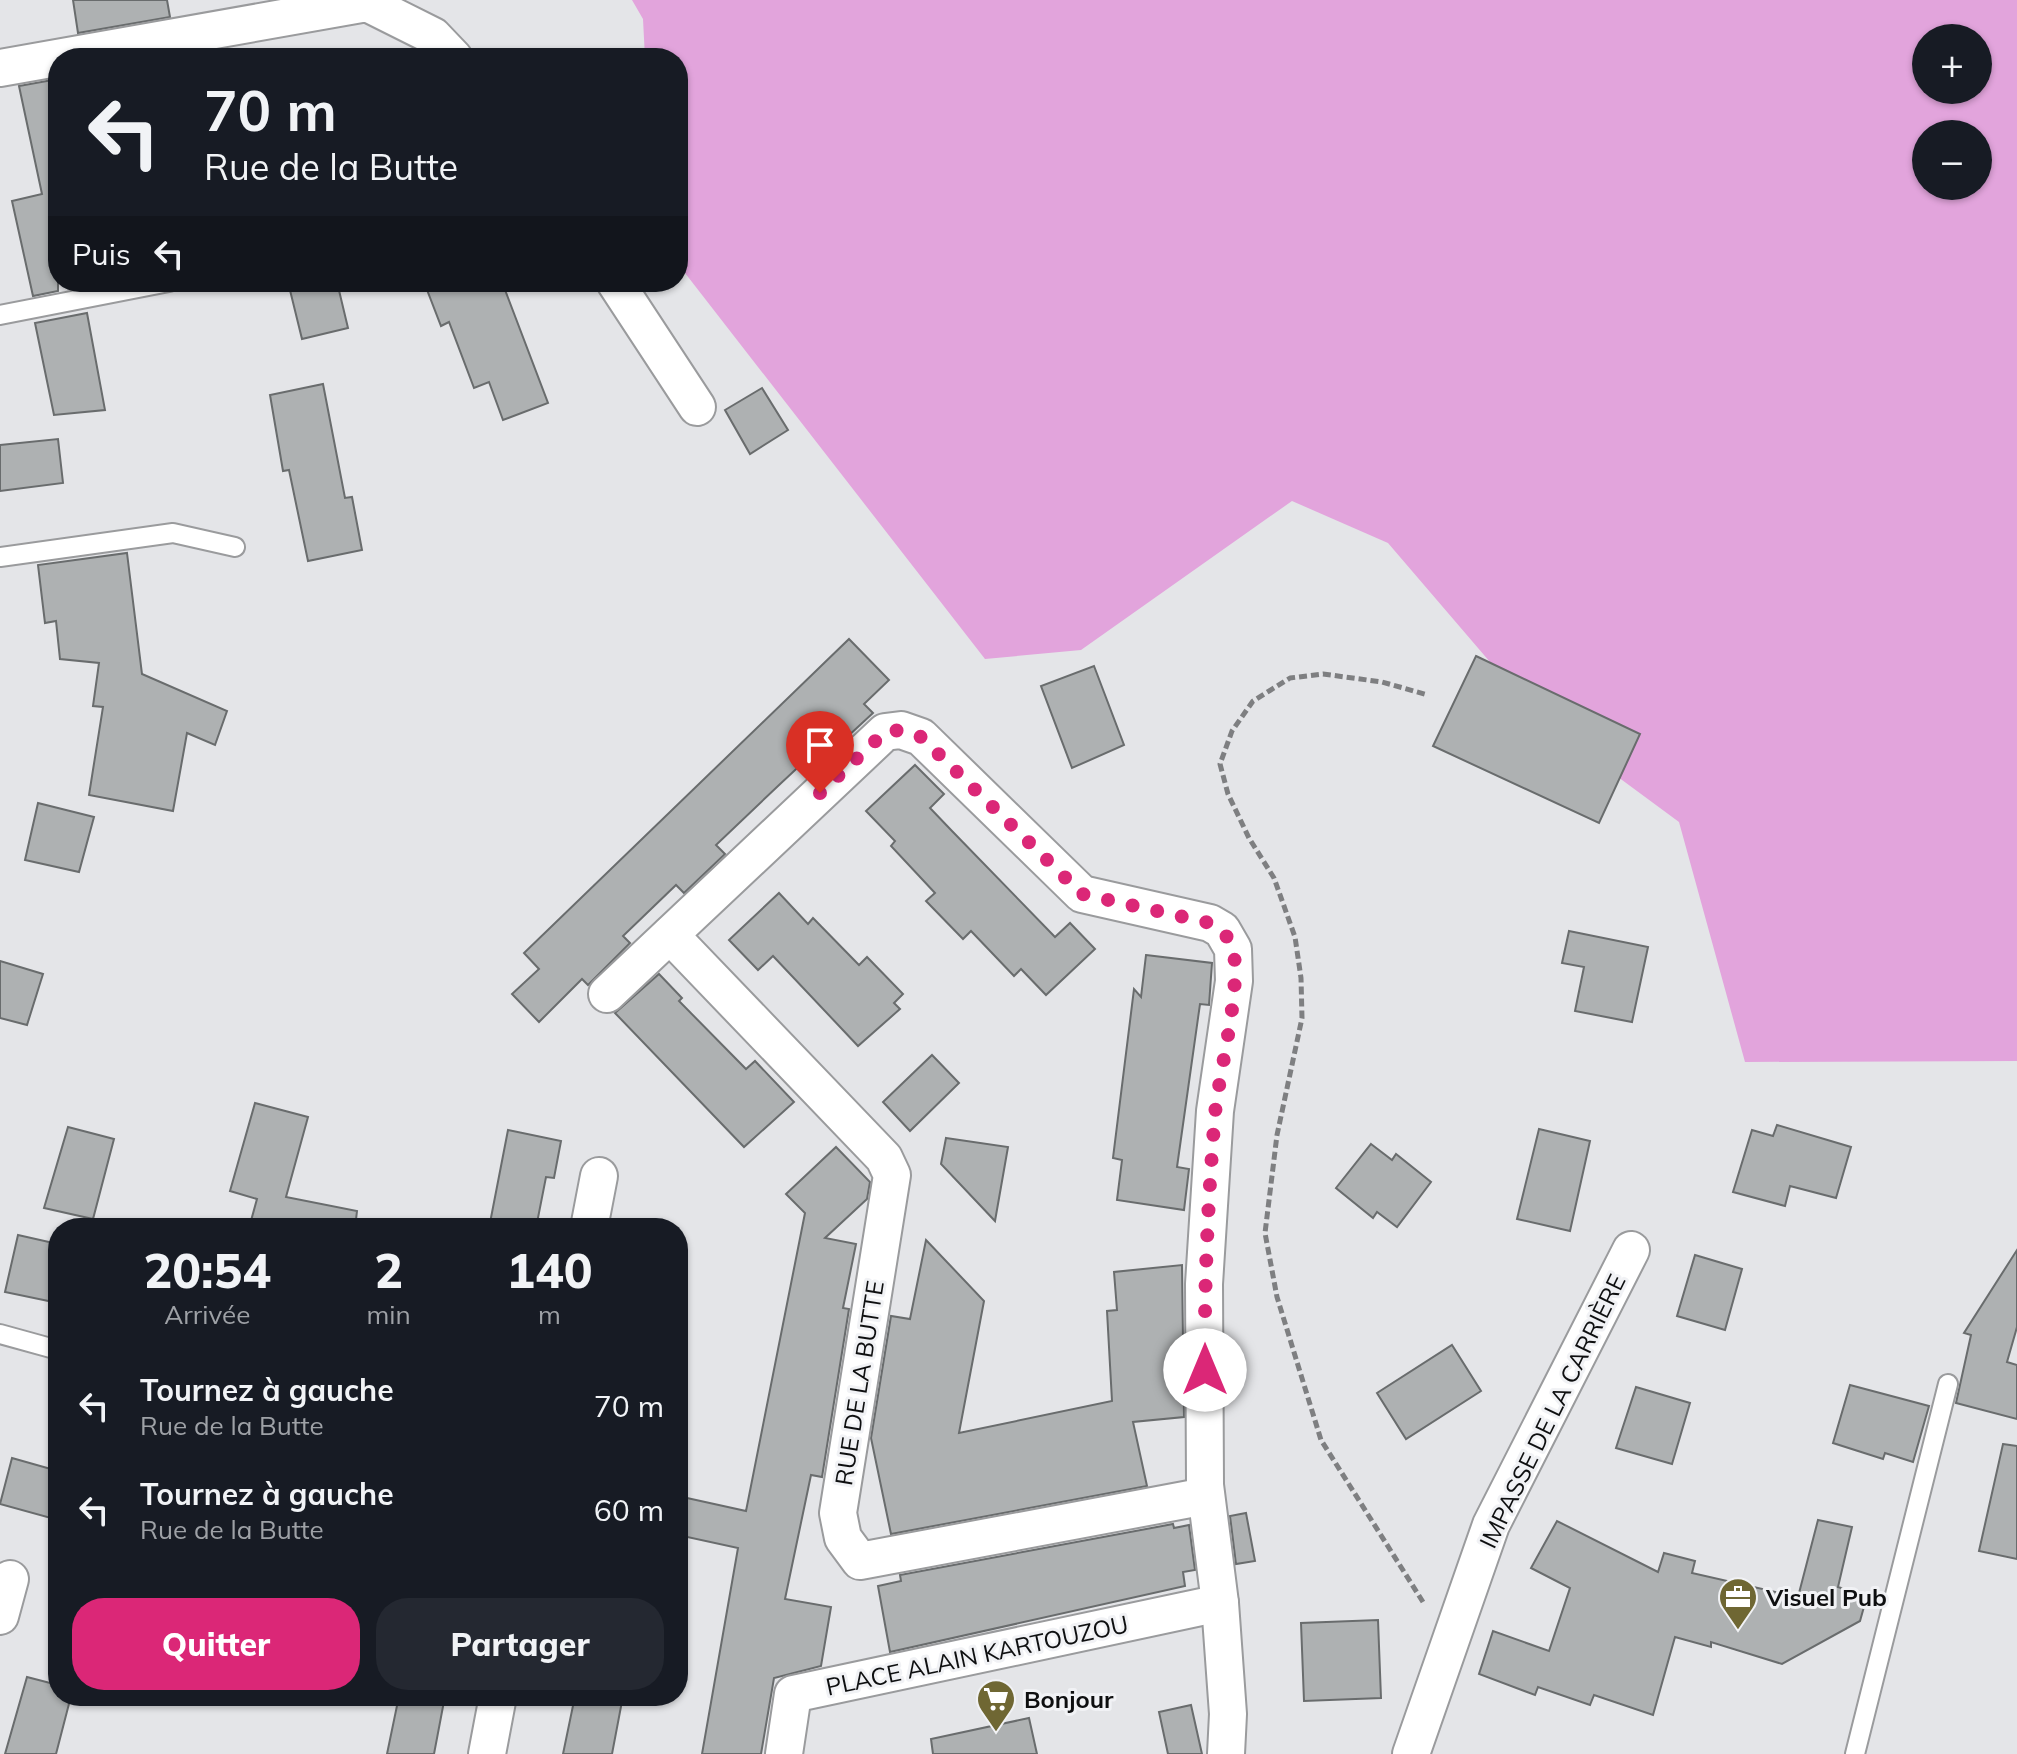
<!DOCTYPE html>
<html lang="fr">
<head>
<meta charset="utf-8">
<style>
  body { margin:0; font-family:Mulish,sans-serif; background:#242831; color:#f1f3f6; height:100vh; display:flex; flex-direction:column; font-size:30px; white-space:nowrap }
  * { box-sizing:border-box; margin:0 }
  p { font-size:26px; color:#9ea1a6 }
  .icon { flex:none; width:44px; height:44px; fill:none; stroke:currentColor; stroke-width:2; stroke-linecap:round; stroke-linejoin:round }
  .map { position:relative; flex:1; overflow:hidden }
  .details { position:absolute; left:48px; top:1218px; width:640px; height:488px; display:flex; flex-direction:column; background:#171b24; border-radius:32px; box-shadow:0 2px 6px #0004 }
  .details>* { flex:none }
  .top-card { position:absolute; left:48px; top:48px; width:640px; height:244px; border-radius:32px; box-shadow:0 2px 6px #0004; background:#171b24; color:#f1f3f6; overflow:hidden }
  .tools { position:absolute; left:1912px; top:24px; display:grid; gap:16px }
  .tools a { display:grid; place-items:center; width:80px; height:80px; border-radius:50%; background:#171b24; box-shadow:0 2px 6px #0004; font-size:40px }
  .pin { position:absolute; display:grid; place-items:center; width:68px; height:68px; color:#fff; margin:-82px -34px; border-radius:50% 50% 50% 0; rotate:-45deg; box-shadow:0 0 8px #0007 }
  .pin .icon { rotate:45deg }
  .me { position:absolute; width:88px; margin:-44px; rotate:0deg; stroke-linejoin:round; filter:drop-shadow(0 0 6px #0008) }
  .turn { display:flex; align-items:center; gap:28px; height:168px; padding:0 24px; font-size:36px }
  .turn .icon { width:104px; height:104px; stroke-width:2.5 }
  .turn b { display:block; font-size:56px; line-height:68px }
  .then { display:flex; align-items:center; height:76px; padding:0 24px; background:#0003; gap:16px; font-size:30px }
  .eta { display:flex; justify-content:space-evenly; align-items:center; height:136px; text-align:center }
  .eta b { font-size:48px; font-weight:800; line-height:56px }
  .primary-button { display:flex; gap:16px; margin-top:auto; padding:16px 24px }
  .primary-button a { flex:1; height:92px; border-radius:32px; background:#db2777; color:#fff; font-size:32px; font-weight:800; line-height:92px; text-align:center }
  .primary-button a+a { background:#242831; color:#f1f3f6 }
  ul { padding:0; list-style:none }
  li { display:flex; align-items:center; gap:24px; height:104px; padding:0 24px }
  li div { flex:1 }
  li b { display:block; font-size:30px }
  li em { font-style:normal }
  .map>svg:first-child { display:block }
</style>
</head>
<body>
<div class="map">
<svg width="2017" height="1754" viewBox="0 0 2017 1754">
  <rect width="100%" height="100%" fill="#e4e5e8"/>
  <!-- green -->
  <path fill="#e2a4dc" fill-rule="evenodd" d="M 632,0 L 2017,0 L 2017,1061 L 1745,1062 L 1679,822 L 1538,718 L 1388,543 L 1292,501 L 1081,650 L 985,659 L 678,264 L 678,58 L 645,58 L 643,19 ZM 1926,38 L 1978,38 L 1978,90 L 1926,90 ZM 1926,134 L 1978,134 L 1978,186 L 1926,186 Z"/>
  <!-- building -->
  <g fill="#aeb1b2" stroke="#696c6d" stroke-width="2">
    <path d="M 73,0 L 167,0 L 170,17 L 78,33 Z"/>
    <path d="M 58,79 L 58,291 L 33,296 L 12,201 L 42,194 L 19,86 Z"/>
    <path d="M 288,282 L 337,282 L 348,328 L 302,339 Z"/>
    <path d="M 424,282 L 502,282 L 548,403 L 503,420 L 489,382 L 474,388 L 449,322 L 441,326 Z"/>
    <path d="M 87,313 L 105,410 L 54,415 L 35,323 Z"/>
    <path d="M 323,384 L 345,498 L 352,497 L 362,550 L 308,561 L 289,470 L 283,471 L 270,395 Z"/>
    <path d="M 762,388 L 788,430 L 750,454 L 725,410 Z"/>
    <path d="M 58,439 L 63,483 L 0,491 L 0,445 Z"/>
    <path d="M 127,553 L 142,674 L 227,711 L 215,745 L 187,733 L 173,811 L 89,795 L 103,707 L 93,706 L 99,663 L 60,659 L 56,621 L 45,623 L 38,565 Z"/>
    <path d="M 849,639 L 889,680 L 864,704 L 873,713 L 833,750 L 825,742 L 778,786 L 716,845 L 725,854 L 684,893 L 676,885 L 623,936 L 630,943 L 588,985 L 582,979 L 539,1022 L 512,994 L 539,969 L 524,953 Z"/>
    <path d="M 1476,656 L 1640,734 L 1599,823 L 1433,746 Z"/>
    <path d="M 1094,666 L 1124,745 L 1072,768 L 1041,686 Z"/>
    <path d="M 915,765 L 944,794 L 930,808 L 952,831 L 1055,937 L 1070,923 L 1095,949 L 1046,995 L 1021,969 L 1014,976 L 971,931 L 963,939 L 926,901 L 935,893 L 891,846 L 895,841 L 866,811 Z"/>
    <path d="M 38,803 L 94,817 L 79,872 L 25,860 Z"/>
    <path d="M 779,893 L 808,924 L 813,918 L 859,965 L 867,957 L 903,994 L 894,1003 L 900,1009 L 858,1046 L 773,956 L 758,970 L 729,940 Z"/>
    <path d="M 1569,931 L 1648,947 L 1632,1022 L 1575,1011 L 1584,967 L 1562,963 Z"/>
    <path d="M 1146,955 L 1212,963 L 1209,1005 L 1200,1004 L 1177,1167 L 1189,1169 L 1184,1210 L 1117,1200 L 1122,1160 L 1113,1158 L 1134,989 L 1141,997 Z"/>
    <path d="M 0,961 L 43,974 L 27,1025 L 0,1018 Z"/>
    <path d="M 659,974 L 682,998 L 679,1001 L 746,1069 L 755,1061 L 794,1102 L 744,1147 L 615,1013 Z"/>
    <path d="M 932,1055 L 959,1083 L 910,1131 L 883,1102 Z"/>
    <path d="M 255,1103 L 308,1117 L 286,1197 L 357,1211 L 355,1228 L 249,1228 L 257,1199 L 230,1191 Z"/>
    <path d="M 1777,1125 L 1851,1147 L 1836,1198 L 1790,1186 L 1785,1206 L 1733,1192 L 1752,1130 L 1773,1136 Z"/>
    <path d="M 68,1127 L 114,1139 L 93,1219 L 44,1208 Z"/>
    <path d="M 1539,1129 L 1590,1141 L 1570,1231 L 1517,1219 Z"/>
    <path d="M 508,1130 L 561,1141 L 554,1178 L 546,1177 L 536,1228 L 489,1228 Z"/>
    <path d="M 946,1138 L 1008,1147 L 995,1221 L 941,1164 Z"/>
    <path d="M 1371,1144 L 1392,1160 L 1396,1154 L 1431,1182 L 1397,1227 L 1377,1212 L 1373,1218 L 1336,1188 Z"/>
    <path d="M 836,1147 L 870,1182 L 867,1199 L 825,1238 L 856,1244 L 843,1308 L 849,1309 L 822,1477 L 811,1475 L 785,1599 L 831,1607 L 821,1666 L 774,1678 L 761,1754 L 702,1754 L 738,1548 L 678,1535 L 678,1496 L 746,1511 L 805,1213 L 786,1194 Z"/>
    <path d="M 18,1235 L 58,1244 L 58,1303 L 5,1292 Z"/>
    <path d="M 926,1240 L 984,1301 L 959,1433 L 1112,1401 L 1107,1311 L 1117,1310 L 1114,1272 L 1182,1265 L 1184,1417 L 1133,1422 L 1147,1486 L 891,1534 L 871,1438 L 891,1316 L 910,1319 Z"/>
    <path d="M 2017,1250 L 2017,1327 L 2007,1362 L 2017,1365 L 2017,1419 L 1956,1403 L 1971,1335 L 1964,1333 Z"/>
    <path d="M 1695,1255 L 1742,1269 L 1725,1330 L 1677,1316 Z"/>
    <path d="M 1452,1345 L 1481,1391 L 1406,1439 L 1377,1393 Z"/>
    <path d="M 1850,1385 L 1929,1406 L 1913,1462 L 1885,1453 L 1883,1459 L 1833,1443 Z"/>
    <path d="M 1636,1387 L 1690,1403 L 1672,1464 L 1616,1448 Z"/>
    <path d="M 2003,1444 L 2017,1446 L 2017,1559 L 1979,1551 Z"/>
    <path d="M 12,1458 L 58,1471 L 58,1520 L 0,1504 Z"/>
    <path d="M 1246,1513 L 1255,1561 L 1236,1564 L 1230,1516 Z"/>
    <path d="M 1818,1520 L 1852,1527 L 1838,1587 L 1867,1596 L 1860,1621 L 1782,1664 L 1711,1642 L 1711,1647 L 1675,1637 L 1653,1715 L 1594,1695 L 1590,1705 L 1538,1687 L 1535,1695 L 1479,1674 L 1493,1631 L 1549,1651 L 1570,1588 L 1531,1568 L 1557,1521 L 1658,1572 L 1664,1553 L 1695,1561 L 1692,1573 L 1798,1597 Z"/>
    <path d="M 1173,1524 L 1174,1528 L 1189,1525 L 1195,1570 L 1183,1572 L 1185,1586 L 890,1652 L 878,1586 L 901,1581 L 900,1575 Z"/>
    <path d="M 1378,1620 L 1381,1698 L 1304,1701 L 1301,1623 Z"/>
    <path d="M 27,1677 L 58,1685 L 58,1696 L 71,1696 L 56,1754 L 5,1754 Z"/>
    <path d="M 399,1696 L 445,1696 L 434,1754 L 387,1754 Z"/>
    <path d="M 575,1696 L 623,1696 L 612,1754 L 563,1754 Z"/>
    <path d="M 1191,1705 L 1202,1754 L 1168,1754 L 1159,1712 Z"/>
    <path d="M 1029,1718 L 1037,1754 L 933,1754 L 931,1739 Z"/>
  </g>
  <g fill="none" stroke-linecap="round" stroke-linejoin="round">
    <!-- service casing -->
    <g stroke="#9a9b9d" stroke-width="22">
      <g id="service">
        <path d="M 0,315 L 169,282"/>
        <path d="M 0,557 L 173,533 L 235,547"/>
        <path d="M 0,1334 L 58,1350"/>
        <path d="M 1855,1754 L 1948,1384"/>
      </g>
    </g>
    <!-- minor casing -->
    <g stroke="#9a9b9d" stroke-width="40">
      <g id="minor">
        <path d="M 0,68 L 367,3 L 433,36 L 454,58"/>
        <path d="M 615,282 L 697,407"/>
        <path d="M 670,935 L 884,1158 L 892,1175 L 838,1513 L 843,1538 L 860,1561 L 1206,1496"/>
        <path d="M 607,994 L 885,732 L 901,730 L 921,737 L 1082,894 L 1210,923 L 1222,930 L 1233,949 L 1234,981 L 1215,1111 L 1204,1284 L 1205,1485 L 1220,1603 L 1228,1714 L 1226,1754"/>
        <path d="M 589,1228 L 599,1176"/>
        <path d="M 0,1616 L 10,1579"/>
        <path d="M 487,1754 L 498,1696"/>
        <path d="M 784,1754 L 793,1694 L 1220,1603"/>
        <path d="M 1411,1754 L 1491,1525 L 1631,1250"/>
      </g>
    </g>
    <!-- path -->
    <path stroke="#7e7f81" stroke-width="5" stroke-dasharray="8 4" stroke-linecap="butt" d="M 1423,1602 L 1321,1440 L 1277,1297 L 1265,1233 L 1277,1135 L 1302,1018 L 1301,978 L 1295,937 L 1274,878 L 1249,838 L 1228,794 L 1220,764 L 1232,731 L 1253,701 L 1290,678 L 1323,674 L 1382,682 L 1428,695"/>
    <!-- service -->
    <use href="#service" stroke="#fff" stroke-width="18"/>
    <!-- minor -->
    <use href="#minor" stroke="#fff" stroke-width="36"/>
  </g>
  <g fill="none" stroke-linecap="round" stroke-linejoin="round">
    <!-- route -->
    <path stroke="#db2777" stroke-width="14" stroke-dasharray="0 25.2" d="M 820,793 L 885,732 L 901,730 L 921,737 L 1082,894 L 1210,923 C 1220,929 1231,938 1233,950 C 1242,986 1219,1073 1215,1114 C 1208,1199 1204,1284 1205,1370"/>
  </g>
  <!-- icons -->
  <defs>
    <g id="office-pin" transform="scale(2)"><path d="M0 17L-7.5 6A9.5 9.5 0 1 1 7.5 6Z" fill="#6f6733" stroke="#f1f2f5"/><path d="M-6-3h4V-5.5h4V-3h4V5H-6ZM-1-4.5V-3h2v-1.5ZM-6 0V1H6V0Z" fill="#fff"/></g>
    <g id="supermarket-pin" transform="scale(2)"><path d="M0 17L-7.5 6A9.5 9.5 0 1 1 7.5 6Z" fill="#6f6733" stroke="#f1f2f5"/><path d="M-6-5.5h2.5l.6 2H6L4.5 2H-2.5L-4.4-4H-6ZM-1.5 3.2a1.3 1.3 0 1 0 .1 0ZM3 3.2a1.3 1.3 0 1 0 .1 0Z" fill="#fff"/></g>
  </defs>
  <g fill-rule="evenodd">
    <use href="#office-pin" x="1738" y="1597"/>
    <use href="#supermarket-pin" x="996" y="1699"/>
  </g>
  <g text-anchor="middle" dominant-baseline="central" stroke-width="6" stroke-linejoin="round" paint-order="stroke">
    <!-- street labels -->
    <g font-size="24" fill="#0e0f10" stroke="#f1f2f5">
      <text transform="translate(859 1383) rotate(-81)">RUE DE LA BUTTE</text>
      <text transform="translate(1552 1411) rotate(-64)">IMPASSE DE LA CARRIÈRE</text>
      <text transform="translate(977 1655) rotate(-12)">PLACE ALAIN KARTOUZOU</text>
    </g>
    <!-- poi labels -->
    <g font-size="24" font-weight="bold" fill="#0e0f10" stroke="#f1f2f5" text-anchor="start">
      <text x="1766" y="1597">Visuel Pub</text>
      <text x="1024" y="1699">Bonjour</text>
    </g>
  </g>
</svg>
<div class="tools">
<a>+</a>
<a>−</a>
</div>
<div class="pin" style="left:820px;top:793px;background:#d93025"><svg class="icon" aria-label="arrive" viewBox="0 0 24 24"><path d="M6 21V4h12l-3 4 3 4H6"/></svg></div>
<svg class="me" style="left:1205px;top:1370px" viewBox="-20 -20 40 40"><circle r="19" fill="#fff"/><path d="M0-13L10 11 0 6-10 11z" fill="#db2777"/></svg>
<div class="top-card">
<div class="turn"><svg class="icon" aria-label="left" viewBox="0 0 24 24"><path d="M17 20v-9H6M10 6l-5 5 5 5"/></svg><div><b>70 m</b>Rue de la Butte</div></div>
<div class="then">Puis<svg class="icon" aria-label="left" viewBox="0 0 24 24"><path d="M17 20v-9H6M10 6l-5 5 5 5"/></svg></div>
</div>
<section class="details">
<div class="eta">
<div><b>20:54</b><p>Arrivée</p></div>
<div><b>2</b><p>min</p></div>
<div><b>140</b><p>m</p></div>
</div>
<ul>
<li><svg class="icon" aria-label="left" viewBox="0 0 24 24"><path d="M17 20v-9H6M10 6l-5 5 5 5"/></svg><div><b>Tournez à gauche</b><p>Rue de la Butte</p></div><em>70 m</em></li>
<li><svg class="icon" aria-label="left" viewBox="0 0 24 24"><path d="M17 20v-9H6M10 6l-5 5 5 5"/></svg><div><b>Tournez à gauche</b><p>Rue de la Butte</p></div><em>60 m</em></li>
</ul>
<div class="primary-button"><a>Quitter</a><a>Partager</a></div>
</section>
</div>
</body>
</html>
